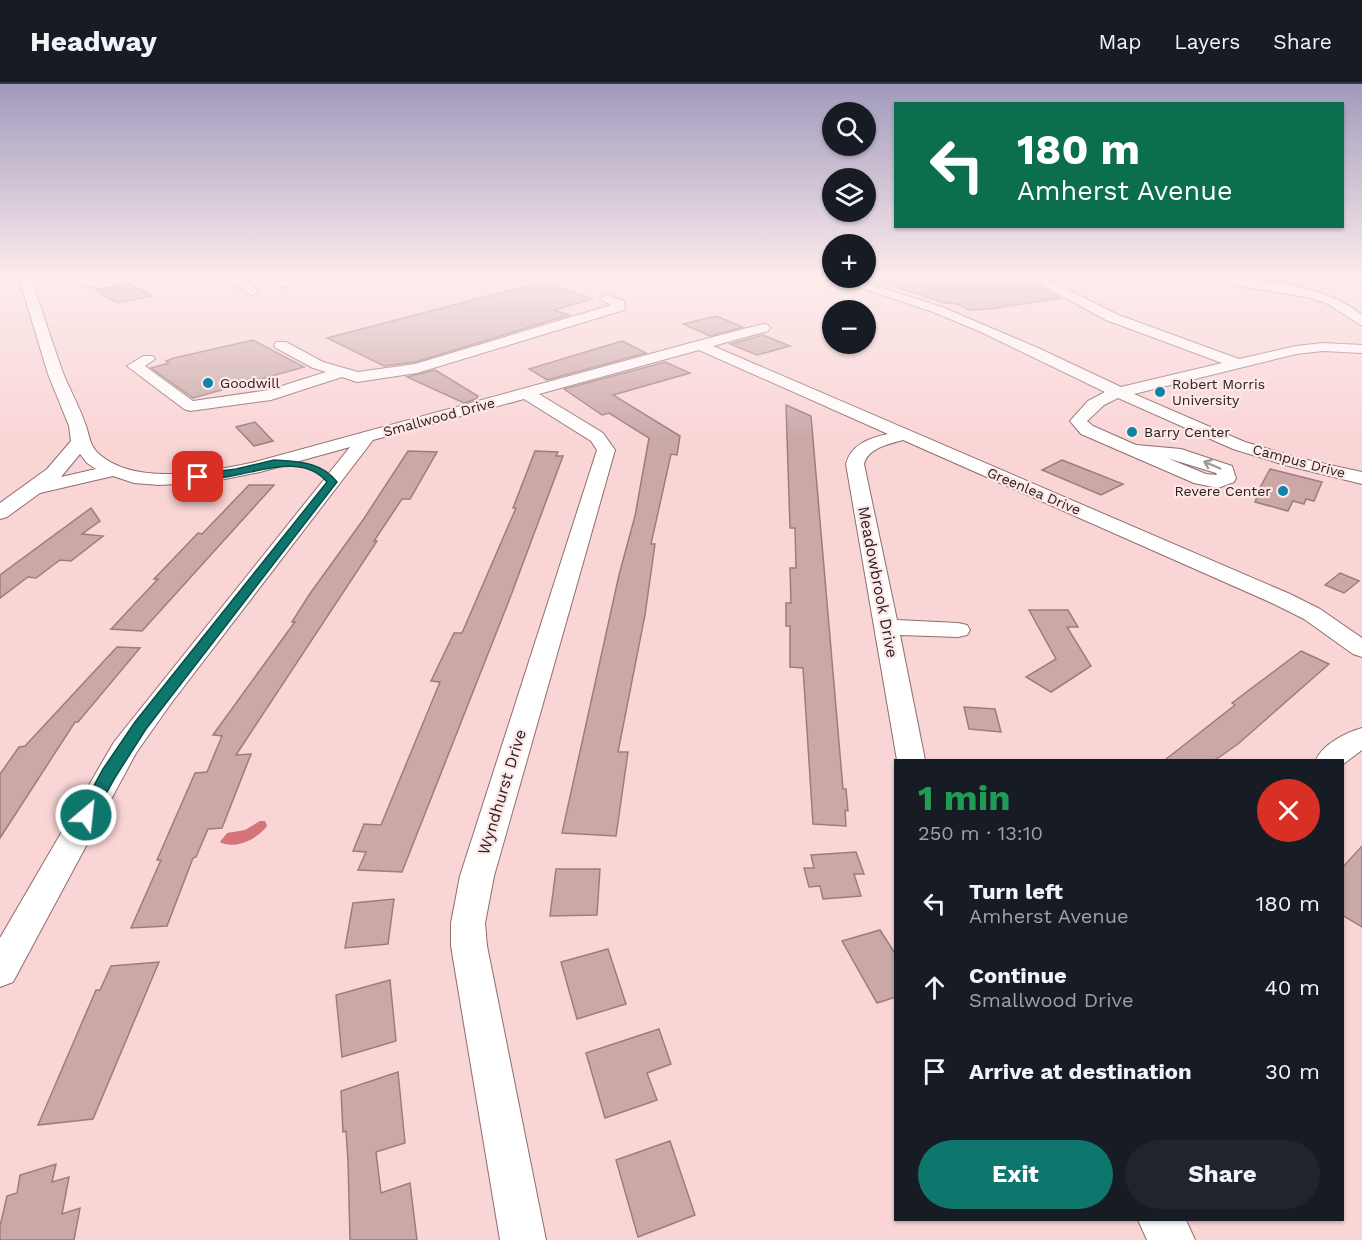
<!DOCTYPE html>
<html lang="en">
<head>
<meta charset="utf-8">
<style>
  body { margin:0; font-family:"Work Sans",sans-serif; background:#20242c; color:#f1f3f6; height:100vh; display:flex; flex-direction:column; font-size:22px; white-space:nowrap }
  * { box-sizing:border-box; margin:0 }
  p { font-size:20px; color:#9ea1a6 }
  .icon { flex:none; width:33px; height:33px; fill:none; stroke:currentColor; stroke-width:2; stroke-linecap:round; stroke-linejoin:round }
  .map { position:relative; flex:1; overflow:hidden }
  .side { position:absolute; left:894px; top:675px; width:450px; height:462px; display:flex; flex-direction:column; background:#171b24; border-radius:0px; box-shadow:0 2px 4px #0004 }
  .side>* { flex:none }
  .banner { position:absolute; left:894px; top:18px; width:450px; height:126px; border-radius:0px; box-shadow:0 2px 4px #0004; background:#0b6e4f; color:#fff; overflow:hidden }
  .tools { position:absolute; left:822px; top:18px; display:grid; gap:12px }
  .tools a { display:grid; place-items:center; width:54px; height:54px; border-radius:50%; background:#171b24; box-shadow:0 2px 4px #0004; font-size:30px }
  .pin { position:absolute; display:grid; place-items:center; width:51px; height:51px; color:#fff; margin:-26px; border-radius:12px; box-shadow:0 3px 9px #0006 }
  .me { position:absolute; width:66px; margin:-33px; rotate:28deg; stroke-linejoin:round; filter:drop-shadow(0 0 4px #0008) }
  .turn { display:flex; align-items:center; gap:21px; height:126px; padding:0 24px; font-size:27px }
  .turn .icon { width:78px; height:78px; stroke-width:2.5 }
  .turn b { display:block; font-size:42px; line-height:51px }
  .round { display:grid; place-items:center; flex:none; width:63px; height:63px; border-radius:32px; background:#20242c }
  .overview { display:flex; align-items:center; justify-content:space-between; height:102px; padding:0 24px }
  h1 { font-size:36px; font-weight:700; line-height:45px; color:#1e9e55 }
  .cta { display:flex; gap:12px; margin-top:auto; padding:12px 24px }
  .cta a { flex:1; height:69px; border-radius:36px; background:#0f766e; color:#fff; font-size:24px; font-weight:700; line-height:69px; text-align:center }
  .cta a+a { background:#20242c; color:#f1f3f6 }
  ul { padding:0; list-style:none }
  li { display:flex; align-items:center; gap:18px; height:84px; padding:0 24px }
  li div { flex:1 }
  li b { display:block; font-size:22px }
  li em { font-style:normal }
  header { display:flex; align-items:center; gap:36px; box-sizing:border-box; height:84px; padding:0 30px; background:#171b24; border-bottom:2px solid #363941 }
  header strong { font-size:28px }
  nav { display:flex; gap:33px; margin-inline-start:auto; font-size:21px }
  .map>svg:first-child { display:block }
</style>
</head>
<body>
<header>
<strong>Headway</strong>
<nav><a>Map</a><a>Layers</a><a>Share</a></nav>
</header>
<div class="map">
<svg width="1362" height="1156" viewBox="0 0 1362 1156">
  <rect width="100%" height="100%" fill="#fad5d6"/>
  <!-- water -->
  <path fill="#d47378" d="M 260,737 L 265,737 L 267,742 C 258,755 234,766 220,758 L 227,749 L 245,746 Z"/>
  <!-- building -->
  <g fill="#caa8a8" stroke="#9d7c7d" stroke-width="1.5">
    <path d="M 882,194 L 1020,194 L 1060,214 L 990,225 L 969,226 L 958,220 L 945,219 L 881,198 Z"/>
    <path d="M 542,198 L 592,215 L 554,226 L 569,231 L 415,278 L 384,282 L 327,254 Z"/>
    <path d="M 130,200 L 151,212 L 117,219 L 95,206 Z"/>
    <path d="M 716,232 L 743,243 L 710,252 L 683,240 Z"/>
    <path d="M 763,251 L 790,262 L 757,271 L 730,260 Z"/>
    <path d="M 253,256 L 304,283 L 193,314 L 151,284 L 169,279 L 166,277 L 174,274 Z"/>
    <path d="M 622,257 L 646,269 L 547,296 L 529,285 Z"/>
    <path d="M 665,278 L 690,289 L 613,311 L 680,352 L 677,371 L 671,370 L 651,460 L 655,460 L 645,531 L 618,668 L 628,668 L 616,752 L 562,749 L 619,491 L 635,432 L 649,354 L 609,329 L 602,331 L 564,305 Z"/>
    <path d="M 435,286 L 478,312 L 476,315 L 464,319 L 407,293 Z"/>
    <path d="M 786,321 L 811,332 L 843,705 L 846,705 L 848,727 L 845,726 L 846,742 L 813,740 L 803,584 L 790,583 L 790,542 L 786,542 L 786,519 L 791,519 L 790,484 L 796,484 L 795,444 L 790,444 Z"/>
    <path d="M 255,338 L 273,357 L 254,362 L 236,343 Z"/>
    <path d="M 408,367 L 437,368 L 410,415 L 402,415 L 374,457 L 377,457 L 236,671 L 251,670 L 222,744 L 208,745 L 196,773 L 193,774 L 167,842 L 131,844 L 161,776 L 157,776 L 195,689 L 207,688 L 222,652 L 213,651 L 289,546 L 295,538 L 292,538 L 309,511 L 363,436 Z"/>
    <path d="M 535,367 L 558,368 L 556,372 L 563,372 L 510,514 L 402,788 L 358,786 L 366,768 L 353,767 L 364,740 L 381,741 L 440,598 L 431,597 L 454,549 L 462,549 L 516,424 L 513,424 Z"/>
    <path d="M 1062,376 L 1123,400 L 1101,411 L 1042,386 Z"/>
    <path d="M 1270,385 L 1322,398 L 1314,417 L 1306,415 L 1304,420 L 1293,417 L 1288,427 L 1255,418 L 1257,413 L 1255,413 Z"/>
    <path d="M 249,401 L 274,401 L 142,547 L 111,545 L 158,495 L 154,495 L 198,449 L 202,450 Z"/>
    <path d="M 91,424 L 100,437 L 82,450 L 103,452 L 71,477 L 60,476 L 36,494 L 28,493 L 0,514 L 0,491 Z"/>
    <path d="M 1340,489 L 1359,497 L 1344,509 L 1325,501 Z"/>
    <path d="M 1029,526 L 1068,526 L 1078,543 L 1067,543 L 1091,582 L 1051,608 L 1026,593 L 1056,575 Z"/>
    <path d="M 117,563 L 140,564 L 78,638 L 75,638 L 0,754 L 0,690 L 19,663 L 25,662 Z"/>
    <path d="M 1301,567 L 1329,580 L 1238,660 L 1215,676 L 1165,676 L 1235,621 L 1232,619 Z"/>
    <path d="M 964,623 L 995,625 L 1001,648 L 969,645 Z"/>
    <path d="M 1362,762 L 1362,843 L 1342,831 L 1342,784 Z"/>
    <path d="M 856,768 L 864,790 L 854,790 L 861,812 L 823,815 L 820,802 L 809,803 L 804,784 L 814,784 L 811,771 Z"/>
    <path d="M 556,785 L 600,785 L 597,831 L 550,832 Z"/>
    <path d="M 394,815 L 388,860 L 345,864 L 353,819 Z"/>
    <path d="M 880,846 L 896,871 L 896,913 L 877,919 L 842,857 Z"/>
    <path d="M 608,865 L 626,920 L 577,935 L 561,878 Z"/>
    <path d="M 159,878 L 93,1035 L 38,1041 L 96,906 L 100,906 L 111,882 Z"/>
    <path d="M 390,896 L 396,957 L 342,973 L 336,911 Z"/>
    <path d="M 659,945 L 671,980 L 647,989 L 657,1016 L 605,1034 L 586,969 Z"/>
    <path d="M 398,988 L 405,1059 L 376,1068 L 381,1109 L 410,1099 L 417,1156 L 350,1156 L 348,1077 L 346,1047 L 343,1048 L 341,1007 Z"/>
    <path d="M 670,1057 L 695,1131 L 638,1153 L 616,1076 Z"/>
    <path d="M 56,1080 L 52,1098 L 69,1093 L 62,1130 L 80,1124 L 74,1156 L 0,1156 L 0,1142 L 7,1112 L 17,1109 L 20,1091 Z"/>
  </g>
  <g fill="none" stroke-linecap="round" stroke-linejoin="round">
    <!-- minor casing -->
    <g stroke="#8e6e6e" stroke-width="2">
      <g id="minor">
        <path d="M 19,194 L 31,194 C 42,226 52,258 63,289 C 70,306 79,322 85,339 C 90,352 89,362 100,371 C 137,402 208,388 251,379 L 694,258 L 763,240 L 768,241 L 770,244 L 768,247 L 713,262 L 1290,510 L 1320,525 L 1362,554 L 1362,573 L 1353,570 L 1304,535 L 1274,520 L 903,356 C 889,360 868,364 864,380 L 897,536 L 958,539 L 967,541 L 970,546 L 967,551 L 958,553 L 900,551 L 925,676 L 897,676 L 846,380 C 851,360 870,354 888,350 L 699,266 L 539,310 L 603,349 L 615,366 L 494,792 L 485,839 L 487,862 L 546,1156 L 500,1156 L 451,862 L 451,839 L 460,792 L 597,366 L 591,357 L 524,315 L 373,356 L 172,618 L 136,669 L 13,898 L 0,903 L 0,854 L 114,658 L 350,363 L 260,388 L 210,398 L 159,401 L 134,399 L 113,392 L 40,409 L 7,433 L 0,435 L 0,419 L 47,385 L 71,357 L 69,342 L 48,290 ZM 80,370 L 87,379 L 96,385 L 61,393 Z"/>
        <path d="M 87,194 L 99,196 L 137,194 L 135,197 L 99,204 L 83,201 L 83,195 Z"/>
        <path d="M 230,194 L 250,194 L 245,197 L 258,207 L 252,211 L 231,199 Z"/>
        <path d="M 267,194 L 283,194 L 291,200 L 285,204 Z"/>
        <path d="M 832,194 L 852,194 L 942,223 L 1038,264 L 1121,303 L 1222,279 L 1106,236 L 1029,194 L 1045,194 L 1116,230 L 1239,275 L 1296,262 L 1323,259 L 1362,261 L 1362,269 L 1323,267 L 1296,270 L 1134,310 L 1245,358 L 1298,374 L 1362,388 L 1362,400 L 1285,381 L 1233,365 L 1118,314 L 1104,321 L 1087,337 L 1093,342 L 1136,361 L 1181,365 L 1232,382 L 1236,394 L 1234,398 L 1218,404 L 1194,399 L 1081,350 L 1070,337 L 1088,317 L 1105,308 L 981,248 L 933,228 ZM 1167,374 L 1216,389 L 1217,391 L 1206,390 Z"/>
        <path d="M 1216,194 C 1260,194 1328,202 1362,231 L 1362,242 L 1328,220 L 1311,214 L 1240,202 Z"/>
        <path d="M 606,211 L 624,217 L 625,223 L 624,226 L 417,289 L 357,298 L 342,293 L 271,316 L 190,327 L 184,325 L 127,282 L 143,272 L 153,272 L 155,275 L 145,282 L 193,317 L 269,306 L 326,288 L 313,284 L 276,264 L 274,261 L 276,258 L 286,258 L 323,278 L 358,288 L 415,280 L 611,221 L 600,215 Z"/>
        <path d="M 1362,644 L 1362,666 L 1342,681 L 1342,676 L 1316,676 C 1323,660 1345,649 1362,644 Z"/>
        <path d="M 1138,1136 L 1186,1136 L 1195,1156 L 1147,1156 Z"/>
      </g>
    </g>
    <!-- minor -->
    <use href="#minor" fill="#fff" fill-rule="evenodd"/>
  </g>
  <!-- one-way arrows -->
  <defs><path id="oneway-shaft" d="M-6 0H5M1.5-3L5.5 0L1.5 3" fill="none" stroke-width="1.6" stroke-linecap="round" stroke-linejoin="round" transform="scale(1.5)"/></defs>
  <use stroke="#a09b9b" href="#oneway-shaft" transform="translate(1212 381) rotate(-157)"/>
  <!-- sky -->
  <linearGradient id="sky" x2="0" y2="1"><stop stop-color="#a09abb"/><stop offset="0.54" stop-color="#fdeced"/><stop offset="1" stop-color="#fdeced" stop-opacity="0"/></linearGradient>
  <rect width="1362" height="356" fill="url(#sky)"/>
  <!-- route -->
  <path fill="#0f766e" stroke="#0a4d48" stroke-width="1.5" d="M 274,376 C 298,378 321,377 337,398 L 146,645 L 116,692 L 92,735 L 86,737 L 80,735 L 78,731 L 103,685 L 135,638 L 327,398 C 304,371 265,386 236,391 C 224,394 211,395 198,396 L 193,393 L 198,390 L 236,385 Z"/>
  <!-- markers -->
  <g fill="#0e84a9" stroke="#fde7e7" stroke-width="2">
    <circle cx="208" cy="299" r="6"/>
    <circle cx="1160" cy="308" r="6"/>
    <circle cx="1132" cy="348" r="6"/>
    <circle cx="1283" cy="407" r="6"/>
  </g>
  <g text-anchor="middle" dominant-baseline="central" stroke-width="4.5" stroke-linejoin="round" paint-order="stroke">
    <!-- far-poi labels -->
    <g font-size="14" fill="#2d2020" stroke="#fde7e7" text-anchor="start">
      <text x="220" y="299">Goodwill</text>
      <text x="1172" y="300">Robert Morris<tspan x="1172" dy="16">University</tspan></text>
      <text x="1144" y="348">Barry Center</text>
      <text x="1271" y="407" text-anchor="end">Revere Center</text>
    </g>
    <!-- far-street labels -->
    <g font-size="14" fill="#2d2020" stroke="#fde7e7">
      <text transform="translate(439 333) rotate(-15)">Smallwood Drive</text>
      <text transform="translate(1299 377) rotate(15)">Campus Drive</text>
      <text transform="translate(1034 407) rotate(23)">Greenlea Drive</text>
    </g>
    <!-- street labels -->
    <g font-size="16" fill="#2d2020" stroke="#fde7e7">
      <text transform="translate(878 498) rotate(79)">Meadowbrook Drive</text>
      <text transform="translate(502 708) rotate(-73)">Wyndhurst Drive</text>
    </g>
  </g>
</svg>
<div class="tools">
<a><svg class="icon" aria-label="search" viewBox="0 0 24 24"><circle cx="10" cy="10" r="6"/><path d="M15 15l6 6"/></svg></a>
<a><svg class="icon" aria-label="layers" viewBox="0 0 24 24"><path d="M12 4l9 5-9 5-9-5zM3 14l9 5 9-5"/></svg></a>
<a>+</a>
<a>−</a>
</div>
<div class="pin" style="left:198px;top:393px;background:#d93025"><svg class="icon" aria-label="arrive" viewBox="0 0 24 24"><path d="M6 21V4h12l-3 4 3 4H6"/></svg></div>
<svg class="me" style="left:86px;top:731px" viewBox="-20 -20 40 40"><circle r="17" fill="#0f766e" stroke="#fff" stroke-width="3"/><path d="M0-11L8 9 0 5-8 9z" fill="#fff"/></svg>
<div class="banner">
<div class="turn"><svg class="icon" aria-label="left" viewBox="0 0 24 24"><path d="M17 20v-9H6M10 6l-5 5 5 5"/></svg><div><b>180 m</b>Amherst Avenue</div></div>
</div>
<section class="side">
<div class="overview"><div><h1>1 min</h1><p>250 m · 13:10</p></div><a class="round" style="background:#d93025;color:#fff"><svg class="icon" aria-label="close" viewBox="0 0 24 24"><path d="M6 6l12 12M18 6L6 18"/></svg></a></div>
<ul>
<li><svg class="icon" aria-label="left" viewBox="0 0 24 24"><path d="M17 20v-9H6M10 6l-5 5 5 5"/></svg><div><b>Turn left</b><p>Amherst Avenue</p></div><em>180 m</em></li>
<li><svg class="icon" aria-label="ahead" viewBox="0 0 24 24"><path d="M12 20V5M6 11l6-6 6 6"/></svg><div><b>Continue</b><p>Smallwood Drive</p></div><em>40 m</em></li>
<li><svg class="icon" aria-label="arrive" viewBox="0 0 24 24"><path d="M6 21V4h12l-3 4 3 4H6"/></svg><div><b>Arrive at destination</b></div><em>30 m</em></li>
</ul>
<div class="cta"><a>Exit</a><a>Share</a></div>
</section>
</div>
</body>
</html>
